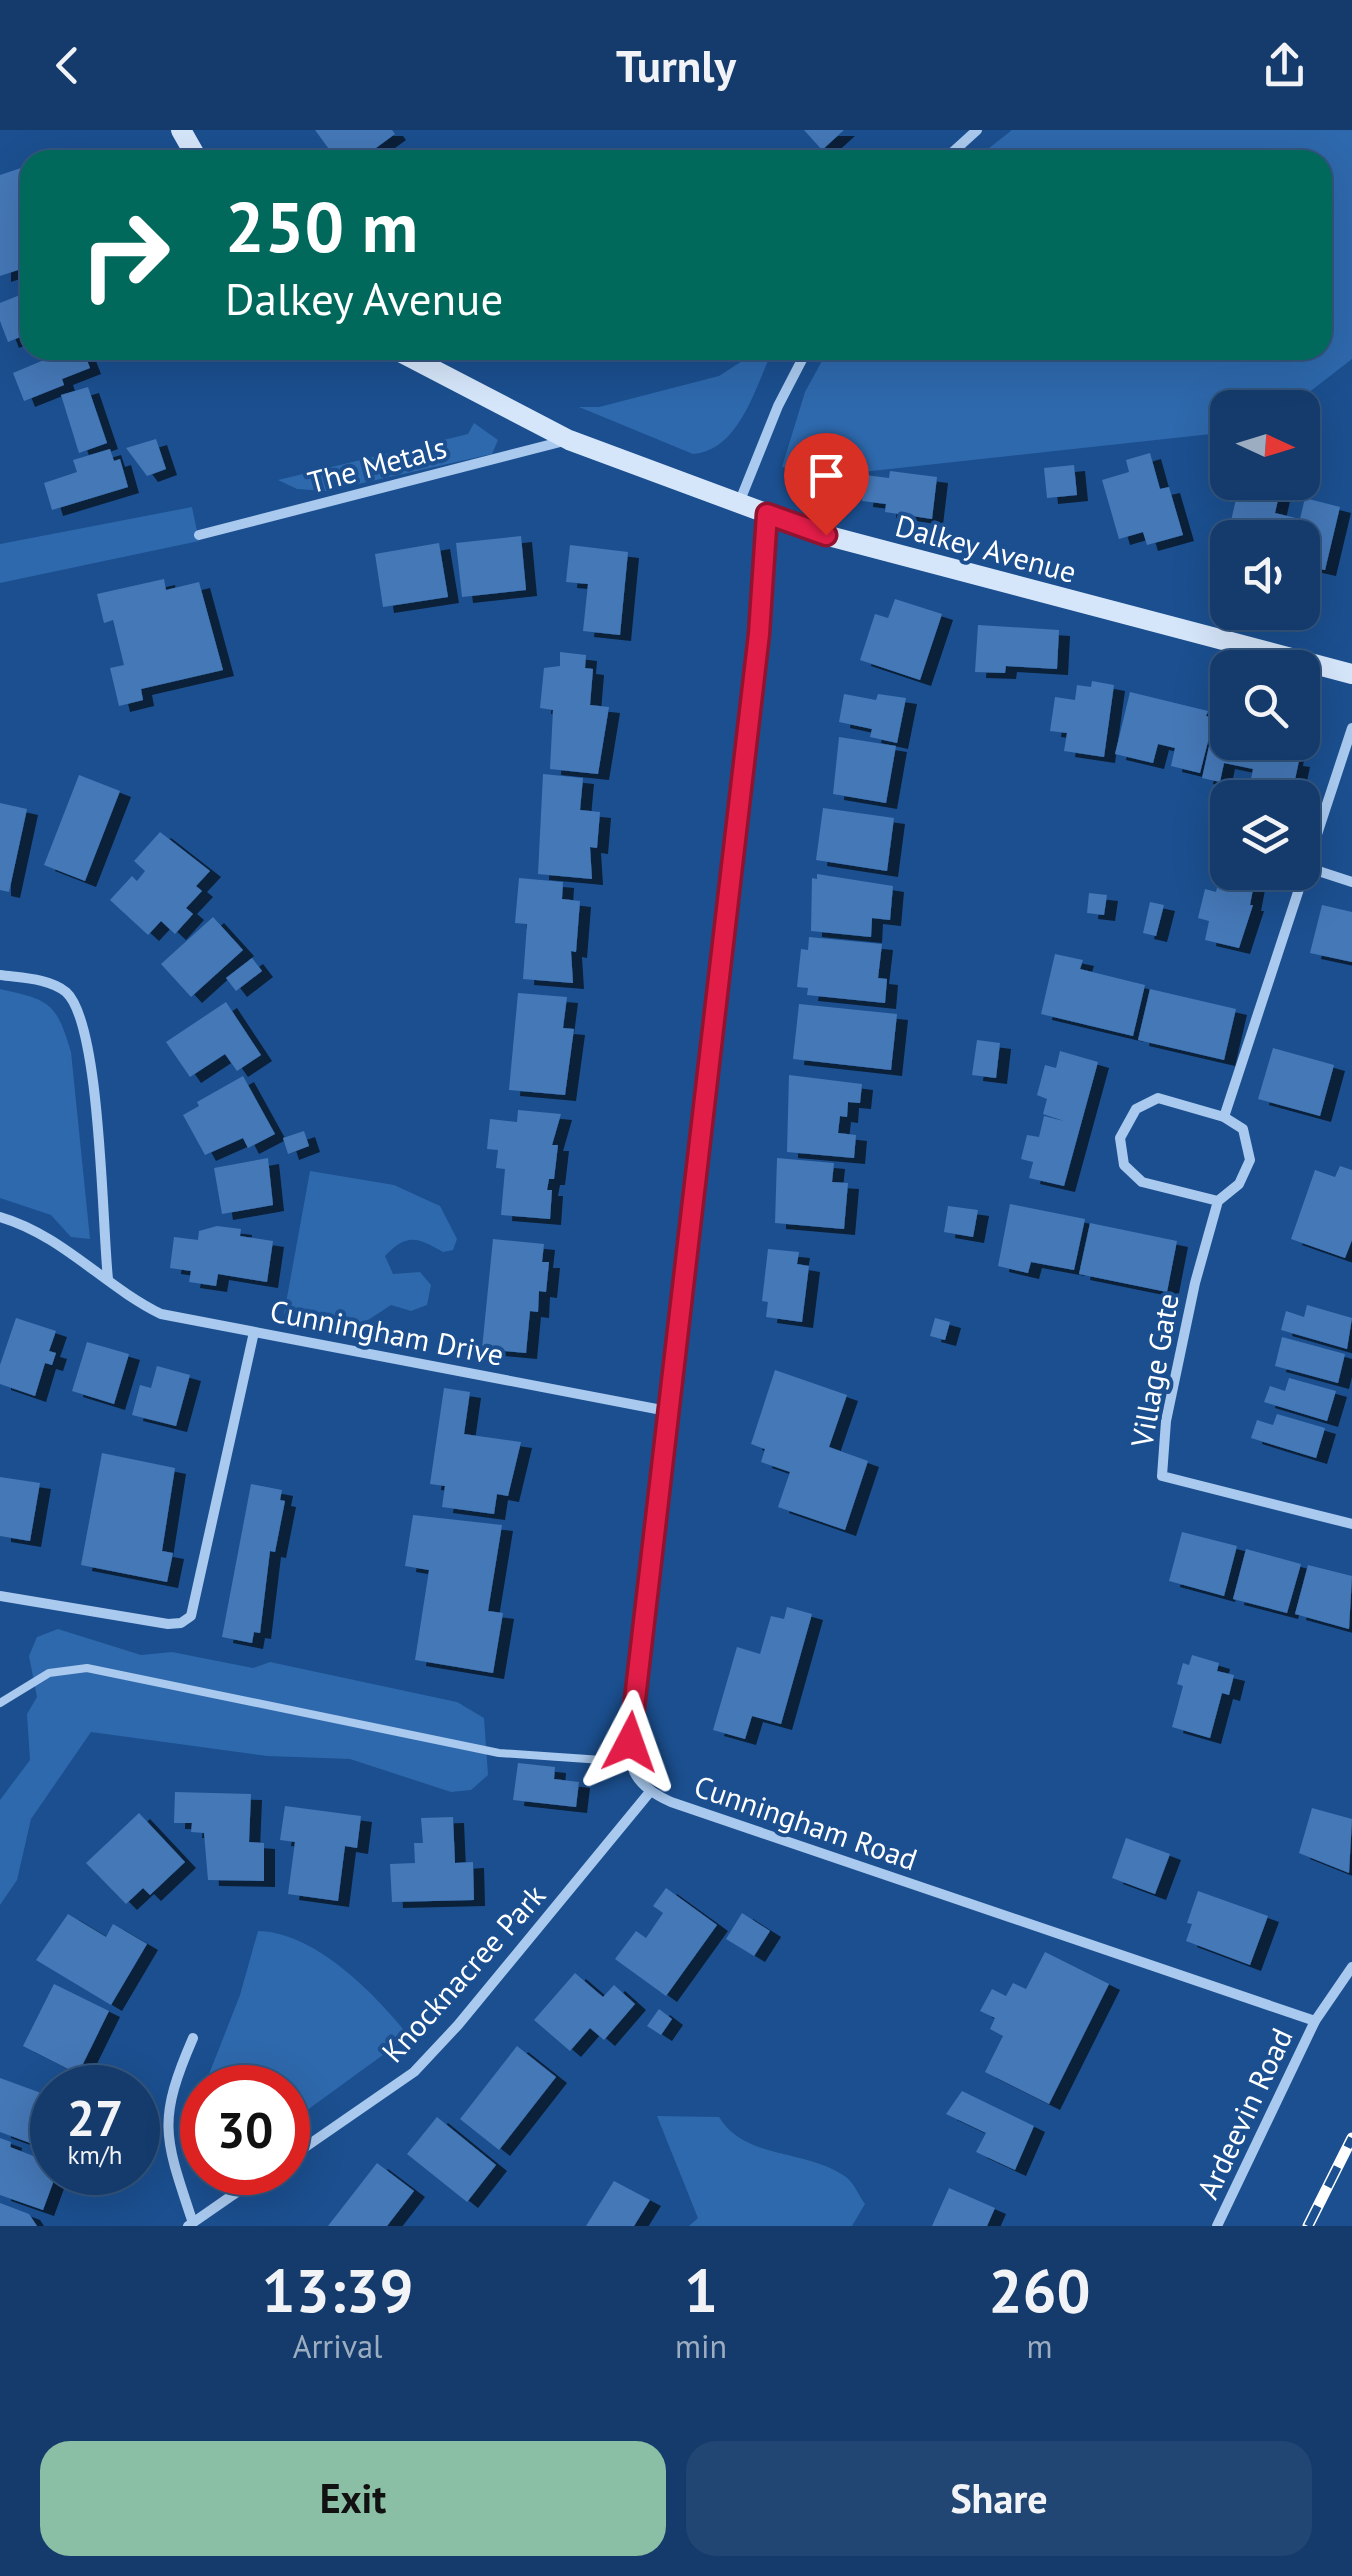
<!DOCTYPE html>
<html lang="en">
<head>
<meta charset="utf-8">
<style>
  body { margin:0; font-family:"PT Sans",sans-serif; background:#214673; color:#f1f3f6; height:100vh; display:flex; flex-direction:column; font-size:38px; white-space:nowrap }
  * { box-sizing:border-box; margin:0 }
  p { font-size:32px; color:#9dadc1 }
  .icon { flex:none; width:55px; height:55px; fill:none; stroke:currentColor; stroke-width:2; stroke-linecap:round; stroke-linejoin:round }
  .map { position:relative; height:2096px; overflow:hidden }
  .details { display:flex; flex-direction:column; background:#143b6b; flex:1 }
  .details>* { flex:none }
  .top-card { position:absolute; left:20px; top:20px; width:1312px; height:210px; border-radius:30px; box-shadow:0 10px 40px #0002,0 0 0 2px #33557e; background:#00695c; color:#fff; overflow:hidden }
  .needle { width:65px; rotate:94deg }
  .fabs { position:absolute; left:1210px; top:260px; display:grid; gap:20px }
  .fabs a { display:grid; place-items:center; width:110px; height:110px; border-radius:20px; background:#143b6b; box-shadow:0 10px 40px #0002,0 0 0 2px #33557e; font-size:50px }
  .speed { position:absolute; left:30px; top:1935px; display:flex; gap:20px; font-size:50px; font-weight:700; text-align:center }
  .speed>* { display:grid; place-content:center; width:130px; height:130px; border-radius:50%; background:#143b6b; box-shadow:0 10px 40px #0002,0 0 0 2px #33557e; line-height:1 }
  .speed small { font-size:25px; font-weight:400 }
  .speed .limit { border:15px solid #d22; background:#fff; color:#111 }
  .pin { position:absolute; display:grid; place-items:center; width:85px; height:85px; color:#fff; margin:-102px -42px; border-radius:50% 50% 50% 0; rotate:-45deg; box-shadow:0 0 10px #0007 }
  .pin .icon { rotate:45deg }
  .me { position:absolute; width:110px; margin:-55px; rotate:4deg; stroke-linejoin:round; filter:drop-shadow(0 0 8px #0008) }
  .turn { display:flex; align-items:center; gap:35px; height:210px; padding:0 40px; font-size:45px }
  .turn .icon { width:130px; height:130px; stroke-width:2.5 }
  .turn b { display:block; font-size:70px; line-height:85px }
  .eta { display:flex; justify-content:space-evenly; align-items:center; height:170px; text-align:center }
  .eta b { font-size:60px; font-weight:600; line-height:70px }
  .primary-button { display:flex; gap:20px; margin-top:auto; padding:20px 40px }
  .primary-button a { flex:1; height:115px; border-radius:30px; background:#8abfa5; color:#111; font-size:40px; font-weight:600; line-height:115px; text-align:center }
  .primary-button a+a { background:#214673; color:#f1f3f6 }
  header { display:flex; justify-content:space-between; align-items:center; height:130px; padding:0 40px; background:#143b6b; font-size:45px; font-weight:600 }
  .map>svg:first-child { display:block }
</style>
</head>
<body>
<header><svg class="icon" aria-label="back" viewBox="0 0 24 24"><path d="M15 5l-7 7 7 7"/></svg>Turnly<svg class="icon" aria-label="share" viewBox="0 0 24 24"><path d="M12 15V3M7 8l5-5 5 5M5 13v7h14v-7"/></svg></header>
<div class="map">
<svg width="1352" height="2096" viewBox="0 0 1352 2096">
  <defs>
    <filter id="shadow"><feDropShadow dx="11" dy="6" stdDeviation="0" flood-color="#0009"/></filter>
  </defs>
  <rect width="100%" height="100%" fill="#1b4f8f"/>
  <!-- green -->
  <g fill="#2e69ad">
    <path d="M 1012,0 L 1352,0 L 1352,229 L 1290,277 L 1228,278 L 1227,300 L 1211,304 L 835,345 L 782,337 L 805,262 L 828,220 L 1322,220 L 1322,30 L 974,30 Z"/>
    <path d="M 759,220 L 773,220 C 755,257 740,320 693,324 L 579,277 L 599,277 L 719,246 Z"/>
    <path d="M 474,293 L 498,310 L 492,324 L 327,361 L 297,359 L 278,350 L 468,304 Z"/>
    <path d="M 192,377 L 199,411 L 0,453 L 0,414 Z"/>
    <path d="M 0,859 C 50,870 56,872 71,922 L 90,1109 L 71,1107 L 51,1085 L 0,1068 Z"/>
    <path d="M 310,1041 L 394,1055 L 440,1076 L 457,1109 L 453,1120 L 443,1122 C 417,1107 407,1103 385,1126 L 393,1144 L 420,1142 L 431,1155 L 427,1175 L 411,1181 L 391,1175 L 356,1198 L 284,1184 Z"/>
    <path d="M 58,1499 L 141,1525 L 172,1522 L 253,1538 L 270,1532 L 457,1572 L 484,1588 L 488,1645 L 471,1660 L 451,1662 L 350,1629 L 267,1626 L 91,1602 L 31,1689 L 17,1750 L 0,1775 L 0,1670 L 30,1630 L 27,1584 L 37,1567 L 29,1526 L 37,1507 Z"/>
    <path d="M 258,1801 C 315,1802 374,1863 409,1906 L 288,1994 L 288,1958 L 204,1957 L 240,1865 Z"/>
    <path d="M 657,1986 L 719,1987 C 745,2030 807,2019 846,2047 C 854,2053 859,2066 865,2074 L 852,2096 L 689,2096 L 698,2088 Z"/>
  </g>
  <!-- building -->
  <g fill="#4478b7" filter="url(#shadow)">
    <path d="M 315,0 L 392,0 L 395,4 L 365,26 L 368,30 L 337,30 Z"/>
    <path d="M 804,0 L 844,0 L 822,20 Z"/>
    <path d="M 30,35 L 30,136 L 0,146 L 0,45 Z"/>
    <path d="M 30,161 L 30,203 L 8,212 L 0,191 L 0,173 Z"/>
    <path d="M 40,220 L 83,220 L 90,238 L 62,249 L 64,255 L 24,271 L 13,243 L 44,230 Z"/>
    <path d="M 88,257 L 107,313 L 79,323 L 61,265 Z"/>
    <path d="M 156,309 L 166,339 L 147,346 L 126,318 Z"/>
    <path d="M 110,319 L 114,331 L 120,329 L 128,357 L 52,380 L 44,353 L 77,342 L 73,330 Z"/>
    <path d="M 1150,323 L 1160,359 L 1169,357 L 1183,405 L 1147,415 L 1143,402 L 1119,409 L 1102,350 L 1129,342 L 1126,330 Z"/>
    <path d="M 1074,335 L 1077,365 L 1047,368 L 1044,338 Z"/>
    <path d="M 890,341 L 937,347 L 932,389 L 885,382 L 886,374 L 862,371 L 865,345 L 889,348 Z"/>
    <path d="M 1240,352 L 1282,352 L 1275,383 L 1300,389 L 1305,368 L 1340,377 L 1325,440 L 1302,435 L 1302,408 L 1227,408 Z"/>
    <path d="M 521,406 L 526,460 L 462,467 L 456,413 Z"/>
    <path d="M 439,413 L 448,467 L 383,477 L 375,424 Z"/>
    <path d="M 570,415 L 628,422 L 620,505 L 583,501 L 588,454 L 566,452 Z"/>
    <path d="M 164,449 L 166,460 L 199,452 L 223,540 L 141,559 L 143,570 L 119,576 L 110,538 L 124,535 L 113,490 L 104,493 L 97,464 Z"/>
    <path d="M 895,469 L 942,484 L 920,550 L 860,530 L 875,484 L 888,488 Z"/>
    <path d="M 978,495 L 1059,500 L 1057,539 L 1006,536 L 1005,543 L 975,542 Z"/>
    <path d="M 560,522 L 586,525 L 585,538 L 593,539 L 590,575 L 609,577 L 598,644 L 550,639 L 553,580 L 540,578 L 544,538 L 560,536 Z"/>
    <path d="M 1092,551 L 1114,555 L 1104,627 L 1064,621 L 1067,603 L 1050,601 L 1055,567 L 1075,570 L 1077,555 L 1091,557 Z"/>
    <path d="M 1130,562 L 1208,581 L 1206,586 L 1214,588 L 1200,643 L 1171,636 L 1175,618 L 1158,614 L 1153,633 L 1115,624 Z"/>
    <path d="M 844,564 L 876,570 L 878,564 L 906,568 L 897,613 L 870,607 L 872,599 L 839,592 Z"/>
    <path d="M 1215,589 L 1228,592 L 1228,612 L 1295,612 L 1292,630 L 1299,631 L 1291,668 L 1248,664 L 1253,639 L 1224,633 L 1220,652 L 1202,648 Z"/>
    <path d="M 839,607 L 896,616 L 886,673 L 833,664 Z"/>
    <path d="M 543,644 L 583,648 L 580,680 L 600,682 L 597,718 L 590,717 L 592,749 L 538,744 Z"/>
    <path d="M 79,645 L 120,661 L 85,751 L 44,735 Z"/>
    <path d="M 0,673 L 27,679 L 9,762 L 0,760 Z"/>
    <path d="M 823,678 L 894,688 L 887,741 L 816,730 Z"/>
    <path d="M 160,702 L 210,741 L 196,756 L 202,761 L 186,778 L 193,784 L 175,804 L 161,791 L 148,805 L 110,770 L 132,746 L 137,751 L 145,741 L 134,731 Z"/>
    <path d="M 817,744 L 893,756 L 890,790 L 872,788 L 871,807 L 811,801 L 812,748 L 817,749 Z"/>
    <path d="M 1220,746 L 1254,754 L 1250,775 L 1253,775 L 1239,818 L 1205,810 L 1209,791 L 1198,788 L 1205,759 L 1216,762 Z"/>
    <path d="M 519,748 L 563,752 L 562,769 L 580,771 L 576,822 L 571,821 L 573,853 L 523,849 L 527,794 L 515,793 Z"/>
    <path d="M 1089,763 L 1107,765 L 1104,785 L 1087,783 Z"/>
    <path d="M 1150,772 L 1164,775 L 1156,806 L 1143,803 Z"/>
    <path d="M 1322,775 L 1352,782 L 1352,832 L 1310,823 Z"/>
    <path d="M 213,787 L 243,820 L 191,867 L 161,834 Z"/>
    <path d="M 809,807 L 882,814 L 878,848 L 887,849 L 885,873 L 807,865 L 808,858 L 797,857 L 801,819 L 808,820 Z"/>
    <path d="M 1055,824 L 1083,830 L 1080,839 L 1145,855 L 1133,906 L 1041,884 Z"/>
    <path d="M 252,828 L 262,841 L 236,861 L 226,848 Z"/>
    <path d="M 1150,859 L 1236,879 L 1224,930 L 1138,910 Z"/>
    <path d="M 518,863 L 567,867 L 563,898 L 574,899 L 565,965 L 509,960 Z"/>
    <path d="M 226,872 L 261,925 L 237,941 L 225,924 L 190,947 L 166,912 Z"/>
    <path d="M 799,874 L 897,884 L 891,940 L 793,929 Z"/>
    <path d="M 977,910 L 1000,913 L 996,948 L 972,945 Z"/>
    <path d="M 1273,918 L 1334,935 L 1320,986 L 1258,969 Z"/>
    <path d="M 1060,921 L 1098,932 L 1064,1056 L 1029,1048 L 1033,1032 L 1021,1029 L 1027,1005 L 1039,1007 L 1044,986 L 1064,991 L 1043,984 L 1047,969 L 1037,965 L 1045,935 L 1056,938 Z"/>
    <path d="M 789,945 L 862,954 L 860,973 L 848,972 L 847,987 L 840,986 L 838,1003 L 856,1005 L 854,1028 L 787,1022 Z"/>
    <path d="M 243,946 L 275,1004 L 248,1018 L 243,1008 L 205,1025 L 183,985 L 199,976 L 197,972 Z"/>
    <path d="M 518,980 L 561,984 L 552,1015 L 558,1015 L 554,1049 L 549,1049 L 547,1060 L 552,1060 L 550,1089 L 501,1085 L 505,1039 L 496,1038 L 498,1020 L 487,1019 L 490,989 L 517,992 Z"/>
    <path d="M 304,1001 L 309,1016 L 288,1024 L 283,1008 Z"/>
    <path d="M 268,1028 L 273,1075 L 222,1084 L 214,1038 Z"/>
    <path d="M 777,1028 L 834,1033 L 832,1052 L 848,1053 L 844,1099 L 775,1093 Z"/>
    <path d="M 1340,1036 L 1352,1040 L 1352,1110 L 1345,1128 L 1291,1109 L 1315,1040 L 1335,1047 Z"/>
    <path d="M 1010,1074 L 1085,1089 L 1074,1140 L 1031,1132 L 1028,1143 L 998,1136 Z"/>
    <path d="M 948,1076 L 978,1080 L 973,1107 L 944,1102 Z"/>
    <path d="M 1090,1093 L 1177,1111 L 1167,1162 L 1079,1144 Z"/>
    <path d="M 217,1096 L 241,1099 L 240,1106 L 273,1111 L 267,1152 L 218,1144 L 216,1156 L 189,1152 L 191,1141 L 170,1138 L 174,1107 L 198,1110 L 199,1101 Z"/>
    <path d="M 493,1109 L 544,1114 L 542,1132 L 549,1132 L 546,1162 L 539,1161 L 538,1182 L 530,1181 L 526,1223 L 482,1219 Z"/>
    <path d="M 768,1119 L 799,1122 L 797,1134 L 809,1136 L 802,1192 L 766,1187 L 768,1172 L 762,1171 Z"/>
    <path d="M 1307,1175 L 1352,1188 L 1347,1219 L 1281,1200 L 1286,1181 L 1304,1187 Z"/>
    <path d="M 16,1188 L 56,1201 L 49,1221 L 56,1223 L 52,1235 L 45,1233 L 35,1266 L 0,1254 L 0,1235 Z"/>
    <path d="M 935,1188 L 950,1192 L 945,1210 L 930,1206 Z"/>
    <path d="M 1282,1207 L 1345,1224 L 1338,1253 L 1275,1236 Z"/>
    <path d="M 87,1212 L 129,1224 L 114,1274 L 72,1261 Z"/>
    <path d="M 157,1236 L 190,1245 L 176,1296 L 132,1285 L 140,1255 L 151,1258 Z"/>
    <path d="M 775,1240 L 847,1265 L 829,1317 L 868,1331 L 845,1400 L 778,1377 L 790,1342 L 761,1332 L 765,1319 L 751,1314 Z"/>
    <path d="M 1289,1248 L 1336,1261 L 1327,1291 L 1264,1272 L 1270,1256 L 1285,1261 Z"/>
    <path d="M 444,1258 L 470,1262 L 464,1304 L 521,1312 L 508,1366 L 497,1364 L 494,1384 L 442,1377 L 445,1356 L 430,1354 Z"/>
    <path d="M 1277,1284 L 1325,1298 L 1316,1328 L 1251,1308 L 1257,1290 L 1273,1295 Z"/>
    <path d="M 102,1323 L 175,1338 L 162,1421 L 173,1423 L 167,1452 L 81,1435 Z"/>
    <path d="M 0,1347 L 40,1353 L 30,1411 L 0,1406 Z"/>
    <path d="M 251,1354 L 282,1360 L 280,1370 L 285,1371 L 275,1422 L 270,1421 L 260,1503 L 254,1502 L 252,1513 L 222,1507 Z"/>
    <path d="M 413,1385 L 502,1395 L 488,1481 L 503,1483 L 493,1543 L 415,1530 L 429,1440 L 405,1436 Z"/>
    <path d="M 1182,1402 L 1237,1416 L 1224,1466 L 1169,1451 Z"/>
    <path d="M 1246,1419 L 1301,1434 L 1287,1483 L 1233,1469 Z"/>
    <path d="M 1308,1435 L 1352,1446 L 1349,1499 L 1295,1484 Z"/>
    <path d="M 787,1477 L 812,1484 L 781,1594 L 752,1586 L 745,1609 L 713,1600 L 737,1517 L 760,1524 L 771,1486 L 784,1489 Z"/>
    <path d="M 1192,1525 L 1219,1533 L 1217,1541 L 1234,1545 L 1229,1565 L 1222,1563 L 1210,1608 L 1172,1597 L 1183,1556 L 1177,1554 L 1183,1533 L 1189,1535 Z"/>
    <path d="M 518,1633 L 555,1637 L 554,1649 L 579,1652 L 576,1677 L 513,1670 Z"/>
    <path d="M 175,1662 L 251,1664 L 249,1712 L 264,1713 L 264,1751 L 208,1750 L 204,1703 L 191,1702 L 192,1693 L 174,1693 Z"/>
    <path d="M 285,1676 L 361,1686 L 357,1718 L 345,1716 L 338,1771 L 288,1764 L 295,1712 L 280,1710 Z"/>
    <path d="M 1312,1678 L 1352,1689 L 1349,1743 L 1299,1723 Z"/>
    <path d="M 139,1683 L 185,1732 L 150,1765 L 143,1758 L 126,1774 L 86,1733 Z"/>
    <path d="M 453,1687 L 455,1733 L 473,1732 L 474,1770 L 392,1772 L 390,1734 L 415,1733 L 414,1713 L 423,1713 L 421,1688 Z"/>
    <path d="M 1126,1708 L 1170,1724 L 1155,1764 L 1112,1748 Z"/>
    <path d="M 666,1758 L 717,1795 L 666,1866 L 615,1829 L 636,1801 L 646,1808 L 663,1783 L 653,1776 Z"/>
    <path d="M 1198,1761 L 1268,1786 L 1250,1835 L 1186,1811 L 1192,1794 L 1187,1793 Z"/>
    <path d="M 742,1783 L 770,1801 L 754,1826 L 726,1809 Z"/>
    <path d="M 68,1784 L 106,1807 L 113,1794 L 147,1814 L 111,1875 L 36,1830 Z"/>
    <path d="M 1045,1822 L 1109,1854 L 1049,1974 L 985,1942 L 1003,1906 L 990,1899 L 995,1888 L 980,1881 L 992,1859 L 1006,1866 L 1013,1853 L 1026,1859 Z"/>
    <path d="M 575,1843 L 603,1867 L 614,1855 L 635,1874 L 604,1910 L 590,1898 L 570,1921 L 534,1890 Z"/>
    <path d="M 54,1854 L 109,1881 L 78,1944 L 23,1916 Z"/>
    <path d="M 659,1879 L 672,1889 L 661,1905 L 647,1896 Z"/>
    <path d="M 517,1916 L 556,1947 L 499,2020 L 460,1989 Z"/>
    <path d="M 0,1948 L 52,1967 L 52,2021 L 0,2002 Z"/>
    <path d="M 962,1961 L 1034,1996 L 1015,2040 L 976,2022 L 986,2003 L 946,1984 Z"/>
    <path d="M 437,1987 L 496,2035 L 467,2072 L 407,2024 Z"/>
    <path d="M 0,2008 L 11,2012 L 10,2017 L 52,2033 L 52,2042 L 57,2042 L 43,2080 L 0,2065 Z"/>
    <path d="M 377,2033 L 414,2061 L 387,2096 L 328,2096 Z"/>
    <path d="M 614,2051 L 650,2070 L 634,2096 L 586,2096 Z"/>
    <path d="M 949,2058 L 995,2078 L 987,2096 L 932,2096 Z"/>
    <path d="M 0,2073 L 29,2084 L 37,2096 L 0,2096 Z"/>
  </g>
  <g fill="none" stroke-linecap="round" stroke-linejoin="round">
    <!-- lane -->
    <path stroke="#a9c9ee" stroke-width="8" d="M 0,1573 L 49,1543 L 87,1538 L 499,1623 L 631,1632"/>
    <!-- street -->
    <g stroke="#a9c9ee" stroke-width="10">
      <path d="M 944,30 L 977,0"/>
      <path d="M 739,373 L 778,276 L 807,220"/>
      <path d="M 767,384 L 759,504 L 631,1584 C 629,1631 624,1651 671,1672 L 1315,1891"/>
      <path d="M 199,405 L 568,310"/>
      <path d="M 1306,737 L 1352,752"/>
      <path d="M 0,845 C 21,848 49,848 66,862 C 101,893 102,1094 108,1149"/>
      <path d="M 1224,987 L 1352,598"/>
      <path d="M 1218,1071 L 1142,1052 L 1124,1035 L 1120,1008 L 1136,979 L 1158,968 L 1224,987 L 1243,999 L 1250,1030 L 1239,1054 L 1218,1071 L 1195,1153 L 1166,1291 L 1162,1346 L 1352,1394"/>
      <path d="M 0,1087 C 62,1105 104,1156 161,1184 L 667,1281"/>
      <path d="M 0,1466 L 168,1494 L 181,1493 L 191,1486 L 254,1202"/>
      <path d="M 288,2029 L 414,1942 L 458,1895 L 649,1663"/>
      <path d="M 192,2090 C 164,2006 157,1991 193,1908"/>
      <path d="M 188,2096 L 266,2042"/>
      <path d="M 1217,2096 L 1315,1891 L 1352,1837"/>
    </g>
    <!-- secondary -->
    <g stroke="#d6e6fa" stroke-width="20">
      <path d="M 181,0 L 198,30"/>
      <path d="M 396,220 L 569,310 L 825,405 L 1352,544"/>
    </g>
    <!-- rail casing -->
    <g stroke="#fff" stroke-width="11">
      <path id="rail" d="M 1308,2096 L 1352,2008"/>
    </g>
    <!-- rail -->
    <use href="#rail" stroke="#1b4f8f" stroke-width="8" stroke-dasharray="22" stroke-linecap="butt"/>
  </g>
  <g fill="none" stroke-linecap="round" stroke-linejoin="round">
    <!-- route casing -->
    <g stroke="#92132f" stroke-width="25">
      <path id="route" d="M 630,1612 L 759,504 L 767,384 L 826,405"/>
    </g>
    <!-- route -->
    <use href="#route" stroke="#e11d48" stroke-width="18"/>
  </g>
  <g text-anchor="middle" dominant-baseline="central" stroke-width="8" stroke-linejoin="round" paint-order="stroke">
    <!-- street labels -->
    <g font-size="30" fill="#fff" stroke="#1b4f8f">
      <text transform="translate(377 334) rotate(-15)">The Metals</text>
      <text transform="translate(986 418) rotate(15)">Dalkey Avenue</text>
      <text transform="translate(387 1202) rotate(11)">Cunningham Drive</text>
      <text transform="translate(1154 1240) rotate(-80)">Village Gate</text>
      <text transform="translate(806 1692) rotate(19)">Cunningham Road</text>
      <text transform="translate(463 1843) rotate(-48)">Knocknacree Park</text>
      <text transform="translate(1244 1983) rotate(-65)">Ardeevin Road</text>
    </g>
  </g>
</svg>
<div class="fabs">
<a><svg class="needle" viewBox="-14 -14 28 28"><path d="M0-13l5 13h-10z" fill="#e53935"/><path d="M0 13l5-13h-10z" fill="#9dadc1"/></svg></a>
<a><svg class="icon" aria-label="sound" viewBox="0 0 24 24"><path d="M4 9h4l5-4v14l-5-4H4zM17 9q2 3 0 6"/></svg></a>
<a><svg class="icon" aria-label="search" viewBox="0 0 24 24"><circle cx="10" cy="10" r="6"/><path d="M15 15l6 6"/></svg></a>
<a><svg class="icon" aria-label="layers" viewBox="0 0 24 24"><path d="M12 4l9 5-9 5-9-5zM3 14l9 5 9-5"/></svg></a>
</div>
<div class="speed"><div>27<small>km/h</small></div><div class="limit">30</div></div>
<div class="pin" style="left:826px;top:405px;background:#d93025"><svg class="icon" aria-label="arrive" viewBox="0 0 24 24"><path d="M6 21V4h12l-3 4 3 4H6"/></svg></div>
<svg class="me" style="left:630px;top:1612px" viewBox="-20 -20 40 40"><path d="M0-17L14 15 0 8-14 15z" fill="#e11d48" stroke="#fff" stroke-width="4"/></svg>
<div class="top-card">
<div class="turn"><svg class="icon" aria-label="right" viewBox="0 0 24 24"><path d="M7 20v-9h11M14 6l5 5-5 5"/></svg><div><b>250 m</b>Dalkey Avenue</div></div>
</div>
</div>
<section class="details">
<div class="eta">
<div><b>13:39</b><p>Arrival</p></div>
<div><b>1</b><p>min</p></div>
<div><b>260</b><p>m</p></div>
</div>
<div class="primary-button"><a>Exit</a><a>Share</a></div>
</section>
</body>
</html>
